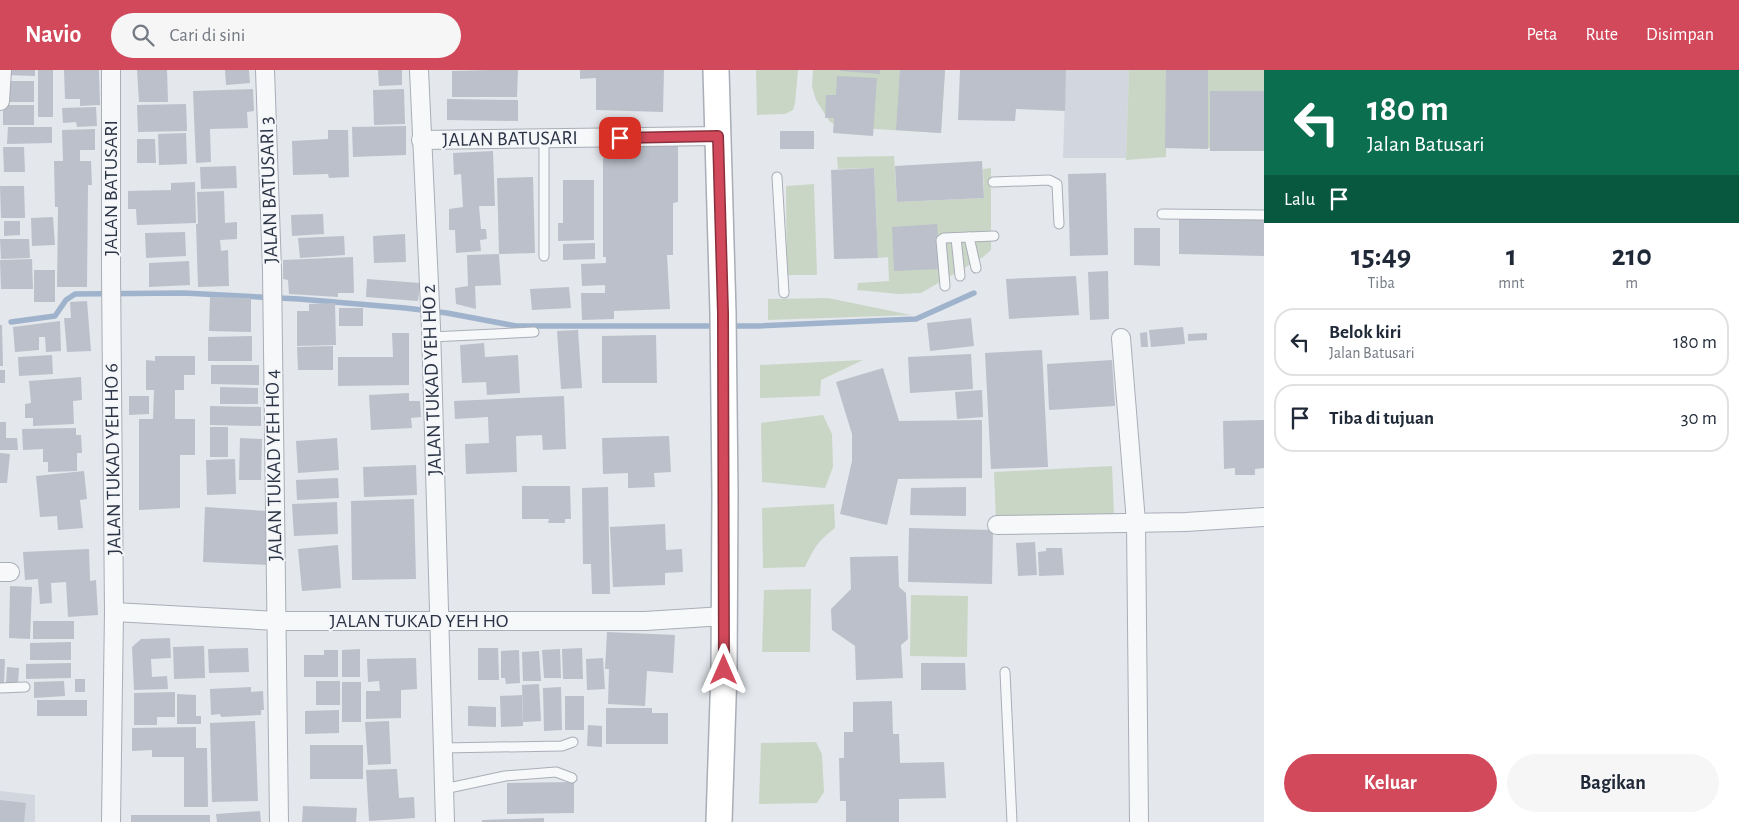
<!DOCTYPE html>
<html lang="id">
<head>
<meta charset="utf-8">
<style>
  body { margin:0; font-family:"Alegreya Sans",sans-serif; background:#f6f6f7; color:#1f2937; height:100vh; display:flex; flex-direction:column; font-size:19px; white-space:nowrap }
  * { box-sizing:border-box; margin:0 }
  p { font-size:16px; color:#747a83 }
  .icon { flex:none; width:28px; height:28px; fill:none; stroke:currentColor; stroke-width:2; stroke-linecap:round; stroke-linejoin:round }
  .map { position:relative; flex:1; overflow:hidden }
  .side { display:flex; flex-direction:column; background:#fff; width:475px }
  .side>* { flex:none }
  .guide { background:#0b6e4f; color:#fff; overflow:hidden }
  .pin { position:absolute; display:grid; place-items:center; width:42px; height:42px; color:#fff; margin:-21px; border-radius:10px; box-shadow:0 2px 8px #0006 }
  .me { position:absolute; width:55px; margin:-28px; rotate:0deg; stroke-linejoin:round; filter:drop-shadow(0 0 4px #0008) }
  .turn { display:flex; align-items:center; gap:18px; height:105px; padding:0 20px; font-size:22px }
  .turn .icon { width:65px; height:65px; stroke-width:2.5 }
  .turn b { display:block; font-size:35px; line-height:42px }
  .then { display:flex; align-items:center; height:48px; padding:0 20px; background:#0003; gap:10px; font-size:19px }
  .eta { display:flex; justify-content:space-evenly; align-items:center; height:85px; text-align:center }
  .eta b { font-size:30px; font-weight:600; line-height:35px }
  .primary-button { display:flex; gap:10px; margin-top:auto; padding:10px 20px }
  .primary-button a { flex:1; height:58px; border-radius:30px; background:#d1495b; color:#fff; font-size:20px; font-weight:600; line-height:58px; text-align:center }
  .primary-button a+a { background:#f6f6f7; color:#1f2937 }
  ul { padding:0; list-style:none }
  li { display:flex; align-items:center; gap:15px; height:68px; margin:0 10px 8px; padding:0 10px; border:2px solid #e0e1e3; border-radius:20px }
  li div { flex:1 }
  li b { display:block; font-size:19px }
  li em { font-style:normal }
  header { display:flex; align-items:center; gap:30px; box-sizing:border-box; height:70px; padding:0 25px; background:#d1495b; color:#fff }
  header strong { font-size:24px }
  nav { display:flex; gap:28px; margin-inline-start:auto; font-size:18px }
  .search { width:350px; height:45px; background:#f6f6f7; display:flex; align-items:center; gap:12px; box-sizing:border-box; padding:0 18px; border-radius:28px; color:#747a83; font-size:19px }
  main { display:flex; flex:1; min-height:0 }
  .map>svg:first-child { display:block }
</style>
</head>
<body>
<header>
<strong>Navio</strong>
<div class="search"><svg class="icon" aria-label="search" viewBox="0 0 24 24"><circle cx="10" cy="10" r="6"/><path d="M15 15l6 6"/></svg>Cari di sini</div>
<nav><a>Peta</a><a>Rute</a><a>Disimpan</a></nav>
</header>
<main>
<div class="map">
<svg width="1264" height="752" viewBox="0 0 1264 752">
  <rect width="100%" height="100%" fill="#e4e7ec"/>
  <!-- built -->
  <g fill="#d2d6de">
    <path d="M 1066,0 L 1129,0 L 1126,88 L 1063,88 Z"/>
    <path d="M 0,721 L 35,725 L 35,752 L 0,752 Z"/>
  </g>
  <!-- green -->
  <g fill="#c9d6c5">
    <path d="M 756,0 L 798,0 L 795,33 L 793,40 L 785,44 L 757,45 Z"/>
    <path d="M 813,0 L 945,0 L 941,63 L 842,57 L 830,52 L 816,30 L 812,17 Z"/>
    <path d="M 1129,0 L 1264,0 L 1264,81 L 1210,78 L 1166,78 L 1166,87 L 1126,90 Z"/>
    <path d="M 894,86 L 897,132 L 984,128 L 983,99 L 991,98 L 991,180 L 983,187 L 921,223 L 899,224 L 857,220 L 858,213 L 889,211 L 888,187 L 878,188 L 874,98 L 838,99 L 837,87 Z"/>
    <path d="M 814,114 L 817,205 L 787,205 L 786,116 Z"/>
    <path d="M 828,228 L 911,245 L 768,250 L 768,229 Z"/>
    <path d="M 863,290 L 821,310 L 820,326 L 760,328 L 760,295 Z"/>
    <path d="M 823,345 L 832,364 L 833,397 L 825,418 L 762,412 L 761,353 Z"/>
    <path d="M 1112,396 L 1114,445 L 996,452 L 994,402 Z"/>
    <path d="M 834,434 L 835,458 C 818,471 814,478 805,497 L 763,498 L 762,438 Z"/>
    <path d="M 811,519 L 810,582 L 762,582 L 764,520 Z"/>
    <path d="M 911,525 L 968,526 L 967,587 L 910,586 Z"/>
    <path d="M 816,672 L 822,684 L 824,722 L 817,733 L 759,734 L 761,673 Z"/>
  </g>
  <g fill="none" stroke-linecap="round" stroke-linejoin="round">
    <!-- stream -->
    <g stroke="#9fb4cc" stroke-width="5.5">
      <path d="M 11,252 L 55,246 L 66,230 L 75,224 L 184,223 L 299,229 L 405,238 L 447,243 L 516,256 L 717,256"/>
      <path d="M 729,256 L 759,256 L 916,249 L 974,223"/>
    </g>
  </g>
  <!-- building -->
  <g fill="#bbc0ca">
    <path d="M 7,0 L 35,0 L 35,6 L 7,5 Z"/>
    <rect x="38" y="0" width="15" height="47"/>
    <path d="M 64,0 L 99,0 L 100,35 L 80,36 L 80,29 L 65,29 Z"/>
    <path d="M 137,0 L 167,0 L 168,32 L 139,32 Z"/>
    <path d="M 225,0 L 249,0 L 250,13 L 226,15 Z"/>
    <path d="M 378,0 L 402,0 L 402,15 L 379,16 Z"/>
    <path d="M 489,0 L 518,0 L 517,27 L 452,27 L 452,1 Z"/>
    <path d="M 580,0 L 664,0 L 663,42 L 596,40 L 596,8 L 580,9 Z"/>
    <path d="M 840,0 L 880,0 L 880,4 L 840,1 Z"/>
    <path d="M 900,0 L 945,0 L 941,63 L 896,60 Z"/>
    <path d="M 960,0 L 1066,0 L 1065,41 L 1016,39 L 1015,51 L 958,50 Z"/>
    <path d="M 1166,0 L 1208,0 L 1208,79 L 1165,78 Z"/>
    <path d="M 837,6 L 877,8 L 873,66 L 833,63 L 834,48 L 825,48 L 826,25 L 836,25 Z"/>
    <rect x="4" y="11" width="30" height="21"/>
    <path d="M 253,19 L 254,41 L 247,42 L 248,58 L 210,59 L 211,92 L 196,93 L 193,21 Z"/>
    <path d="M 404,19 L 405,54 L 374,55 L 373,20 Z"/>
    <rect x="1210" y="21" width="54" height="60"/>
    <path d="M 447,29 L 518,30 L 518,51 L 447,50 Z"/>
    <path d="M 186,34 L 187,61 L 138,62 L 137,35 Z"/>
    <rect x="3" y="35" width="31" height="20"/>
    <path d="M 96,37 L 97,56 L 77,57 L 76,52 L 63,53 L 62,38 Z"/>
    <path d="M 406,56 L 406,85 L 353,87 L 352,57 Z"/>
    <path d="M 8,57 L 52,57 L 52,73 L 7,74 Z"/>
    <path d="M 95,59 L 95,80 L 80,80 L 80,91 L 91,91 L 92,115 L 88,115 L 87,217 L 57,217 L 58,137 L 55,137 L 54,91 L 63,91 L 62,60 Z"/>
    <path d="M 328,60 L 348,60 L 349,107 L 329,108 L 328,104 L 293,105 L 292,71 L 328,69 Z"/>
    <rect x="780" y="61" width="34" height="18"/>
    <path d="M 186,63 L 187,94 L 159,95 L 158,64 Z"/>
    <path d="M 137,69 L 155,69 L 156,93 L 137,93 Z"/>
    <path d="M 619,75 L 678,75 L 678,132 L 673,133 L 673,185 L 667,185 L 670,239 L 614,241 L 614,249 L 582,250 L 581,223 L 605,223 L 605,215 L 582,216 L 581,194 L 606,193 L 606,187 L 603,187 L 603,88 L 620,87 Z"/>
    <path d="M 3,77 L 24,77 L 25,102 L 4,102 Z"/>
    <path d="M 493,81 L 495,136 L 479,136 L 481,159 L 486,159 L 487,169 L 480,170 L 481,181 L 456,183 L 455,160 L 449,160 L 449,139 L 463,137 L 461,104 L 454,105 L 453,83 Z"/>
    <path d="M 982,91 L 984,128 L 897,132 L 895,96 Z"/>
    <path d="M 236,96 L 237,118 L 201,119 L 200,97 Z"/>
    <path d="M 874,98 L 878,188 L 834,189 L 831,100 Z"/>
    <path d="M 1106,103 L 1108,185 L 1070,186 L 1068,104 Z"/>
    <path d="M 533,107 L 535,183 L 499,184 L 497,108 Z"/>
    <path d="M 563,110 L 594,110 L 594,170 L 558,171 L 558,153 L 563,153 Z"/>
    <path d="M 195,112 L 196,153 L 137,155 L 136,139 L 128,139 L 128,121 L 171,120 L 171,113 Z"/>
    <path d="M 0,116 L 24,116 L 25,148 L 1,148 Z"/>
    <path d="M 224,121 L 225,153 L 237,152 L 237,169 L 220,170 L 221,181 L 228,180 L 229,216 L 198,217 L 196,154 L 198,154 L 197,122 Z"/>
    <path d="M 323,144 L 324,164 L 292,166 L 291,145 Z"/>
    <path d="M 53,147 L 55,175 L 32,176 L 31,148 Z"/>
    <path d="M 1179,147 L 1264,149 L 1264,186 L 1179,184 Z"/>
    <path d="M 4,151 L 20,151 L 20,165 L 4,166 Z"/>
    <path d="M 937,154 L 940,199 L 894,201 L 892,157 Z"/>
    <path d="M 1134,158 L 1160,158 L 1160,196 L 1134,195 Z"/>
    <path d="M 185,162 L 186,186 L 146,188 L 145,163 Z"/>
    <path d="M 405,164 L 406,192 L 374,193 L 373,166 Z"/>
    <path d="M 344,166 L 345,185 L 300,188 L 298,168 Z"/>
    <path d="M 0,169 L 29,169 L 30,188 L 1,189 Z"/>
    <path d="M 595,173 L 595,189 L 563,190 L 563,174 Z"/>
    <path d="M 499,184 L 501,215 L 475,216 L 476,239 L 456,234 L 455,218 L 468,216 L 467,185 Z"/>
    <path d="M 353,187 L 354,223 L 338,223 L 338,227 L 289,224 L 288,210 L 283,209 L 283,190 Z"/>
    <path d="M 32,189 L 33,219 L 1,219 L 0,190 Z"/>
    <path d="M 189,191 L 190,215 L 149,217 L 149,193 Z"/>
    <rect x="34" y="200" width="21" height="32"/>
    <path d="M 1108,201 L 1109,249 L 1090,250 L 1088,202 Z"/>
    <path d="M 1076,206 L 1079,245 L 1009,249 L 1006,209 Z"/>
    <path d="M 367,209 L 420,213 L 418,231 L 366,227 Z"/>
    <path d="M 569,217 L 571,238 L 532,240 L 530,219 Z"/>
    <path d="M 210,227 L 251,228 L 251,262 L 209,261 Z"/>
    <path d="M 87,231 L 91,281 L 67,282 L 64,248 L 71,248 L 70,232 Z"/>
    <path d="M 335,233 L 336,275 L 297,276 L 297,241 L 309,241 L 309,234 Z"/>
    <rect x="339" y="238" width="24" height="18"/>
    <path d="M 971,248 L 974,276 L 930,281 L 927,253 Z"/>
    <path d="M 60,251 L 61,281 L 46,282 L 45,267 L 39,267 L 39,280 L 15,282 L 13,257 Z"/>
    <path d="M 0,255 L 2,255 L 3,296 L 0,296 Z"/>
    <path d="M 1183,257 L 1185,274 L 1151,277 L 1149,260 Z"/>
    <path d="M 578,260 L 582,318 L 561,319 L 557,261 Z"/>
    <path d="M 1147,262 L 1148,277 L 1141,277 L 1140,263 Z"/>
    <path d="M 392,263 L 409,263 L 409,315 L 338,316 L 338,287 L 393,287 Z"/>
    <path d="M 1207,263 L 1207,270 L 1188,271 L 1188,264 Z"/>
    <path d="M 656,265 L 657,313 L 602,313 L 602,266 Z"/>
    <path d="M 252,266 L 252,291 L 208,291 L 208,267 Z"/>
    <path d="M 484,273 L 485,287 L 518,285 L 520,323 L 487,325 L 486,312 L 462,313 L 460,275 Z"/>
    <path d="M 333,276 L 333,300 L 298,300 L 297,277 Z"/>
    <path d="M 1042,280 L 1048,397 L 991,399 L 985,283 Z"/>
    <path d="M 971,284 L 973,319 L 910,323 L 908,287 Z"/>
    <path d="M 52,285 L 53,304 L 19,306 L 18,287 Z"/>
    <path d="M 155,286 L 195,286 L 195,305 L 184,305 L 184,320 L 175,320 L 175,349 L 195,349 L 195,385 L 180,385 L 180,438 L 139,440 L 139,349 L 153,349 L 154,320 L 146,320 L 146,290 L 155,291 Z"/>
    <path d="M 1112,290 L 1115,336 L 1049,340 L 1047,294 Z"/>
    <path d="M 211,295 L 259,295 L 259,315 L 211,314 Z"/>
    <path d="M 883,298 L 899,351 L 982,350 L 982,408 L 898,409 L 887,455 L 840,444 L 852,391 L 852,364 L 836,312 Z"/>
    <rect x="0" y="300" width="5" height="13"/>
    <path d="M 81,307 L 82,330 L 73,331 L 74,354 L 33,356 L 33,348 L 25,348 L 25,334 L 31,333 L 29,311 Z"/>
    <path d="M 220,317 L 258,318 L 258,334 L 220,334 Z"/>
    <path d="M 982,320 L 983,347 L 957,349 L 955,322 Z"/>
    <path d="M 409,323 L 409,331 L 420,331 L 421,347 L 411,348 L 412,358 L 371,360 L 369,325 Z"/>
    <path d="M 129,326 L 149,326 L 149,344 L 129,345 Z"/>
    <path d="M 564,326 L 566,379 L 543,380 L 542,365 L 516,366 L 517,402 L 466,404 L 465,374 L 489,373 L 488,347 L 455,349 L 454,331 Z"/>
    <path d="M 210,336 L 261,337 L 261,356 L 210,355 Z"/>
    <path d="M 1264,350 L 1264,398 L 1255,399 L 1255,405 L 1235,405 L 1235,398 L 1224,399 L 1223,351 Z"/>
    <path d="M 0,352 L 6,352 L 6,368 L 17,368 L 18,380 L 0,380 Z"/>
    <rect x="210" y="357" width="18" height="30"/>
    <path d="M 76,358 L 76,365 L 81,365 L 82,383 L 77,383 L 77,401 L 48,402 L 48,392 L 43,392 L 43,379 L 23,380 L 22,359 Z"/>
    <path d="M 669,366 L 671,402 L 654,403 L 655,417 L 628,418 L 628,403 L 603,404 L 602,368 Z"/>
    <path d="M 240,368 L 262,369 L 261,410 L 239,410 Z"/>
    <path d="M 337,368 L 339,400 L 298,403 L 296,371 Z"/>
    <path d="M 0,383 L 10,384 L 7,413 L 0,413 Z"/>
    <path d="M 235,389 L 236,424 L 207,425 L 206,390 Z"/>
    <path d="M 416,395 L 417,425 L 364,427 L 363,397 Z"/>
    <path d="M 84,401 L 87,429 L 80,430 L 83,458 L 58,460 L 57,446 L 40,447 L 36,406 Z"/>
    <path d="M 338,408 L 339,428 L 297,430 L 296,410 Z"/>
    <path d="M 522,416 L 570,416 L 571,449 L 565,449 L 565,453 L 548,453 L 549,449 L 522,449 Z"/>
    <path d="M 608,417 L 610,524 L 592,524 L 591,494 L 583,494 L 582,418 Z"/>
    <path d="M 966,417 L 966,446 L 910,445 L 911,418 Z"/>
    <path d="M 414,429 L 416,509 L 352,510 L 351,431 Z"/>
    <path d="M 337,432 L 338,464 L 294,466 L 292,434 Z"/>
    <path d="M 205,437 L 267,441 L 268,495 L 203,492 Z"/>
    <path d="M 665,454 L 666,480 L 682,479 L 683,502 L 665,503 L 665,515 L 613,517 L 610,457 Z"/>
    <path d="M 909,458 L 993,460 L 992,514 L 908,512 Z"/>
    <path d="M 1035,472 L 1037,505 L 1018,506 L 1016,473 Z"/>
    <path d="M 338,475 L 341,518 L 302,521 L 298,479 Z"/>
    <path d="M 1046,478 L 1062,478 L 1064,505 L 1039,506 L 1038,482 L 1046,481 Z"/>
    <path d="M 89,479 L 90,511 L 96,510 L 98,545 L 68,547 L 66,512 L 51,513 L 52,533 L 40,534 L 38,509 L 25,510 L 23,482 Z"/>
    <path d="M 898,486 L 899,517 L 906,523 L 908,569 L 901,575 L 903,608 L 856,610 L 855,576 L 832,560 L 831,539 L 851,519 L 850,487 Z"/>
    <path d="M 10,516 L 32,517 L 30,569 L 9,568 Z"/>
    <rect x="33" y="551" width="41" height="18"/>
    <path d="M 607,562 L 675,565 L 673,603 L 647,601 L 645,636 L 608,634 L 609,599 L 605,599 Z"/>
    <path d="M 170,568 L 171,588 L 151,589 L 152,607 L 167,606 L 168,619 L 134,620 L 132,577 L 141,569 Z"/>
    <path d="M 71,572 L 71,590 L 30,590 L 30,573 Z"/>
    <path d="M 204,576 L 205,608 L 174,609 L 173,577 Z"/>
    <path d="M 248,578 L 249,602 L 209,603 L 208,579 Z"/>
    <path d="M 478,578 L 498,578 L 499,610 L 478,610 Z"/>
    <path d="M 582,578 L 583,609 L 563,609 L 562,579 Z"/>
    <path d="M 360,579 L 360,607 L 342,607 L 342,580 Z"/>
    <path d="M 560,579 L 561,608 L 544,608 L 542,580 Z"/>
    <path d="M 324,580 L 338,580 L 338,607 L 304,607 L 304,585 L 324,585 Z"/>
    <path d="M 519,580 L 520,613 L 506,614 L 505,608 L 501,608 L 501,581 Z"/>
    <path d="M 539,581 L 541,611 L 523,611 L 522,582 Z"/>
    <path d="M 416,588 L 417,619 L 401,620 L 401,648 L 366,649 L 366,621 L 380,621 L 379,611 L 368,612 L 367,589 Z"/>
    <path d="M 603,588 L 605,619 L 587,620 L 586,589 Z"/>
    <path d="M 0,589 L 5,589 L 4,614 L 0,614 Z"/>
    <path d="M 71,593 L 71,608 L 26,609 L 26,594 Z"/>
    <path d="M 921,593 L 965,593 L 966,620 L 921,620 Z"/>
    <path d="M 7,597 L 19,598 L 18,614 L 6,614 Z"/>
    <rect x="75" y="609" width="10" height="13"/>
    <path d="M 64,611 L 65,626 L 34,628 L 34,612 Z"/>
    <rect x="316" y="611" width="24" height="24"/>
    <rect x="342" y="612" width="19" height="40"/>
    <path d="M 539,614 L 541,651 L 523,652 L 522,615 Z"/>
    <path d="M 251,617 L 251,622 L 263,621 L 264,640 L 261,640 L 261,645 L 221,647 L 220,644 L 211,645 L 210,619 Z"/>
    <path d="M 561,617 L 562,660 L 544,661 L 543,618 Z"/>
    <path d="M 175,622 L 175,647 L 157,647 L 157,655 L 134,655 L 134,623 Z"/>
    <path d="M 177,624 L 196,625 L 196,646 L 201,646 L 201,654 L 177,654 Z"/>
    <path d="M 522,625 L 523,656 L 501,657 L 500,626 Z"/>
    <rect x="565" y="626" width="19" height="34"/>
    <rect x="37" y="630" width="50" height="16"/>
    <path d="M 892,631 L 893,664 L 899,664 L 900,693 L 944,692 L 946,728 L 899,729 L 899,752 L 846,752 L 846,731 L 840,731 L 839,688 L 844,688 L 844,662 L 853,662 L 853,632 Z"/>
    <path d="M 468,636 L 496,637 L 496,657 L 468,656 Z"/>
    <path d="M 606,638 L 652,638 L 652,643 L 668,643 L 668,674 L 606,674 Z"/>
    <path d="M 339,640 L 339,663 L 305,664 L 305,641 Z"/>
    <path d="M 255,651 L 258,731 L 212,732 L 210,653 Z"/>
    <path d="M 389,651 L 391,694 L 368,695 L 365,652 Z"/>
    <path d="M 588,655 L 602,656 L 602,677 L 587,676 Z"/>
    <path d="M 196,657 L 196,678 L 207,678 L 208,737 L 184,737 L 184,687 L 152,687 L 152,680 L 132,681 L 132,658 Z"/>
    <rect x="310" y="675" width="53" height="34"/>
    <path d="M 397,699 L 399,728 L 414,727 L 415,748 L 369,751 L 366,700 Z"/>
    <path d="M 574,712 L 574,743 L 507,744 L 507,713 Z"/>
    <path d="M 0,730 L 26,733 L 24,752 L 0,752 Z"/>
    <path d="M 303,736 L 357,738 L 356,752 L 302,752 Z"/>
    <path d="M 260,741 L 261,752 L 217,752 L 216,744 Z"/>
    <rect x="131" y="745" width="79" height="7"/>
    <path d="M 544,748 L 544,752 L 482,752 L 482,750 Z"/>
  </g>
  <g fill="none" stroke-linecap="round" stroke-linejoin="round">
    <!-- lane casing -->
    <g stroke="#a9aeb7" stroke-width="11">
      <g id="lane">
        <path d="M 544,69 L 544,186"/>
        <path d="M 777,107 L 784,223"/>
        <path d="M 993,112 L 1049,110 L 1057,114 L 1059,154"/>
        <path d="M 1162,144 L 1264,145"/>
        <path d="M 969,167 L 976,198"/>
        <path d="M 956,168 L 960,206"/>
        <path d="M 945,216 L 941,170 L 944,168 L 994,166"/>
        <path d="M 431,267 L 534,262"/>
        <path d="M 1005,602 L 1012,752"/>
        <path d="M 0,618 L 25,617"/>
        <path d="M 443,678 L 562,676 L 573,672"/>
        <path d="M 444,719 L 505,706 L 556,702 L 572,708"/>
      </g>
    </g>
    <!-- street casing -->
    <g stroke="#a9aeb7" stroke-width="20">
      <g id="street">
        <path d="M 111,0 L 111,200 L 114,542 L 111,752"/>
        <path d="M 265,0 L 272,200 L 279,752"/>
        <path d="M 419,0 L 431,257 L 445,752"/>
        <path d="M 0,31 L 2,0"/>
        <path d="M 421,70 L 718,66"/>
        <path d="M 1121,268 L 1136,452 L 1139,752"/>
        <path d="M 997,455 L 1186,452 L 1264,447"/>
        <path d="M 0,502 L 10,502"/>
        <path d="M 114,542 L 277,551 L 645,551 L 724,546"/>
      </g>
    </g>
    <!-- secondary casing -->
    <g stroke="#a9aeb7" stroke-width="28">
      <path id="secondary" d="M 716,0 L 723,243 L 725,424 L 724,600 L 719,752"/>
    </g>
    <!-- lane -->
    <use href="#lane" stroke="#f7f8fa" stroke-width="9"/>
    <!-- street -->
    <use href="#street" stroke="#f7f8fa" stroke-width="18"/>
    <!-- secondary -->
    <use href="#secondary" stroke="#fff" stroke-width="25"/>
  </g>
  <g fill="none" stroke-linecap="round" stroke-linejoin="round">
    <!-- route casing -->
    <g stroke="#882f3b" stroke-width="12">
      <path id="route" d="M 620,68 L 718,66 L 723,243 L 724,600"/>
    </g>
    <!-- route -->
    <use href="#route" stroke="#d1495b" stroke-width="9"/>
  </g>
  <g text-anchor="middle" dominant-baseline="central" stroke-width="4" stroke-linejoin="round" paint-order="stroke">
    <!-- street labels -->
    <g font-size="20" fill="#2b3445" stroke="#f4f6f9">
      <text transform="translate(510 69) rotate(-1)">JALAN BATUSARI</text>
      <text transform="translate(111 118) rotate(-90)">JALAN BATUSARI</text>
      <text transform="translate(269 120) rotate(-92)">JALAN BATUSARI 3</text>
      <text transform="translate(432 310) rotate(-92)">JALAN TUKAD YEH HO 2</text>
      <text transform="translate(113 389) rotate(-91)">JALAN TUKAD YEH HO 6</text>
      <text transform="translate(274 395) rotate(-91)">JALAN TUKAD YEH HO 4</text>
      <text x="419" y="551">JALAN TUKAD YEH HO</text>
    </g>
  </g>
</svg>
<div class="pin" style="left:620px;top:68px;background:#d93025"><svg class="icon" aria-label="arrive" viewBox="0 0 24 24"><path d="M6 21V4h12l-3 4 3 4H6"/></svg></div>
<svg class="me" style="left:724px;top:600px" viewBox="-20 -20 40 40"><path d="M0-17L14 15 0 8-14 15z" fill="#d1495b" stroke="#fff" stroke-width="4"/></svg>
</div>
<section class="side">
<div class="guide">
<div class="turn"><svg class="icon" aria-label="left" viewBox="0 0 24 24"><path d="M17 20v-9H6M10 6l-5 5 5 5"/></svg><div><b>180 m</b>Jalan Batusari</div></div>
<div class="then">Lalu<svg class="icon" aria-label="arrive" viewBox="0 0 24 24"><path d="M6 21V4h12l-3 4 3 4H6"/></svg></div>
</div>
<div class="eta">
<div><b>15:49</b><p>Tiba</p></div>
<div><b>1</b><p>mnt</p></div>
<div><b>210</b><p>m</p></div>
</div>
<ul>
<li><svg class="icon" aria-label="left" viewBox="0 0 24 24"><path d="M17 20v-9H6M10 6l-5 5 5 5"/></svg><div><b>Belok kiri</b><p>Jalan Batusari</p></div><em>180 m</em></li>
<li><svg class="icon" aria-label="arrive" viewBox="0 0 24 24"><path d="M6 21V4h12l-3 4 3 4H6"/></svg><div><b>Tiba di tujuan</b></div><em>30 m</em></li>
</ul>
<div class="primary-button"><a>Keluar</a><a>Bagikan</a></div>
</section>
</main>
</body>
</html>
